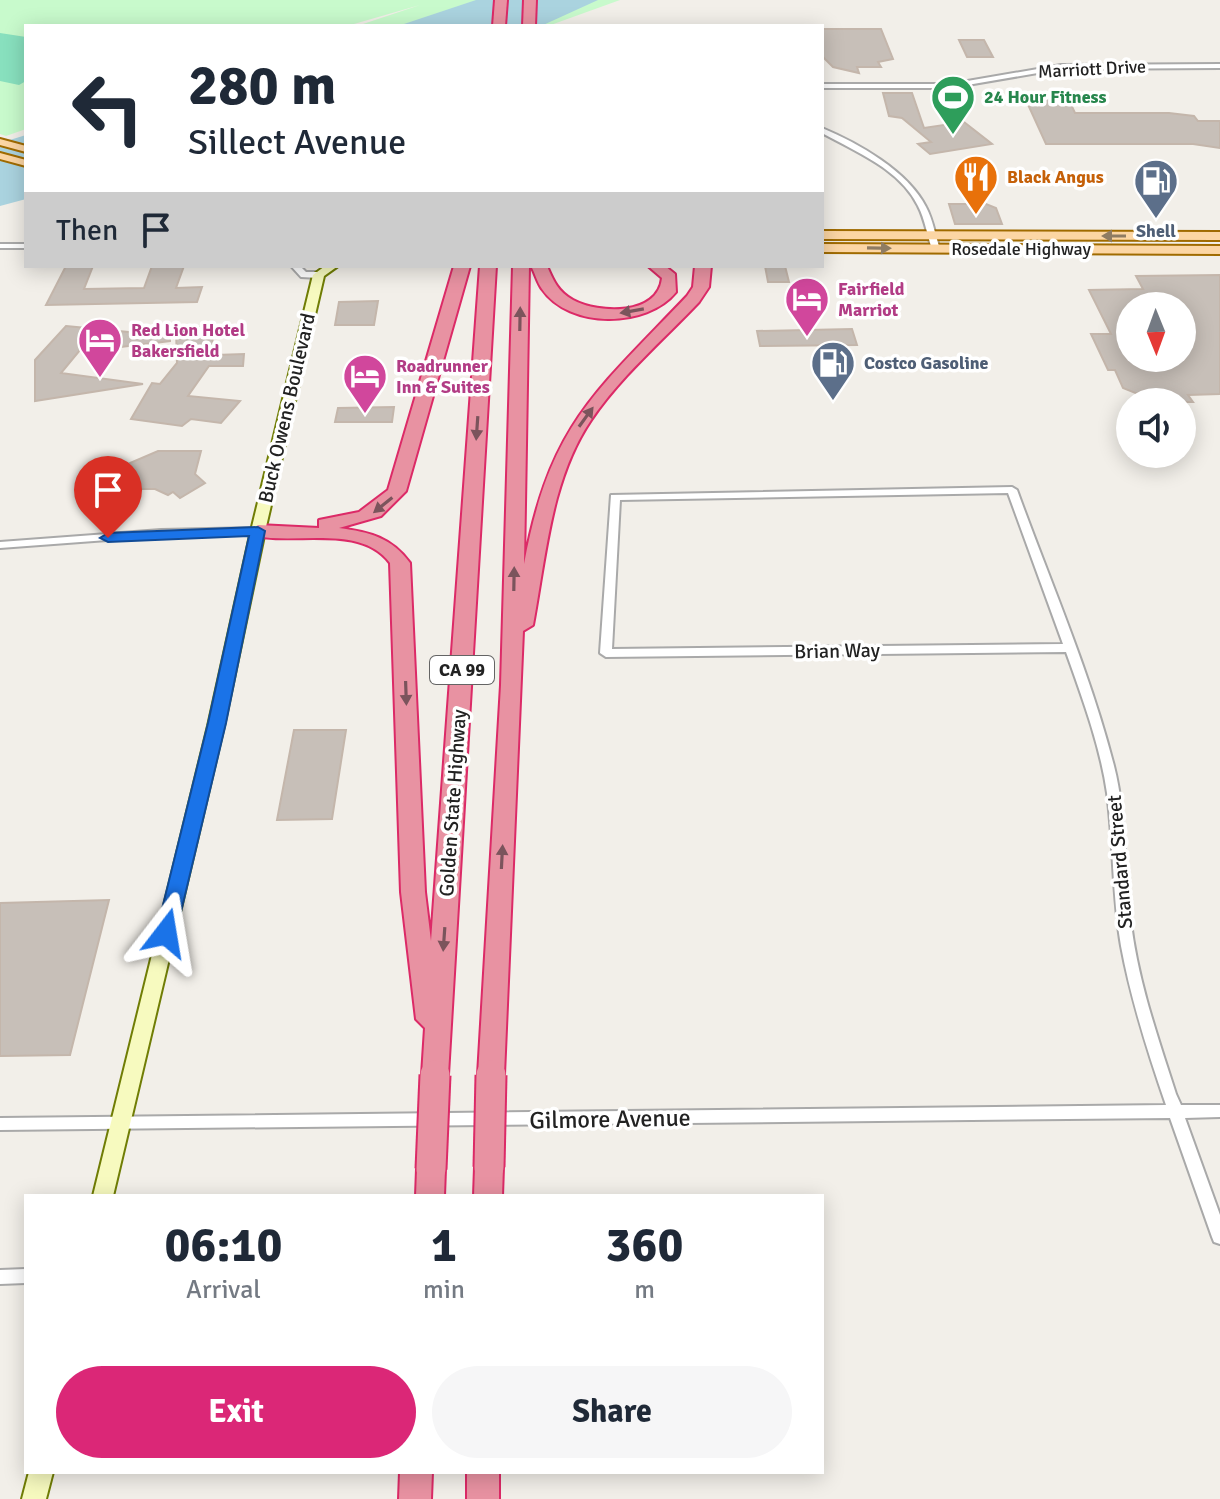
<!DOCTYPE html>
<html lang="en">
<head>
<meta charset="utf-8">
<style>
  body { margin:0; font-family:Signika,sans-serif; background:#f6f6f7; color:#1f2937; height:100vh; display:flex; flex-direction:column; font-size:30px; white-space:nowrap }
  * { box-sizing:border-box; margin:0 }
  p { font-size:26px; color:#747a83 }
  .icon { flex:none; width:44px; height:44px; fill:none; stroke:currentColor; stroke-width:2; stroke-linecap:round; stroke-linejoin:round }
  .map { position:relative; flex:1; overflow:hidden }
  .drawer { position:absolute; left:24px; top:1194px; width:800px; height:280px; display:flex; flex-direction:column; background:#fff; border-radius:0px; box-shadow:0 4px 20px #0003 }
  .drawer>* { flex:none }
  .banner { position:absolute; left:24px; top:24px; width:800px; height:244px; border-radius:0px; box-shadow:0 4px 20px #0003; background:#fff; color:#1f2937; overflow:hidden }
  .needle { width:52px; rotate:179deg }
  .tools { position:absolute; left:1116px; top:292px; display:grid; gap:16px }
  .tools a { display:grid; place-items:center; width:80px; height:80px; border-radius:50%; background:#fff; box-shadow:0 4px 20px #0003; font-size:40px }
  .pin { position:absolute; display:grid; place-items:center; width:68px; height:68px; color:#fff; margin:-82px -34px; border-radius:50% 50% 50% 0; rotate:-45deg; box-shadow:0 0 8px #0007 }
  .pin .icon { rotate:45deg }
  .me { position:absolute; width:88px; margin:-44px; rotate:14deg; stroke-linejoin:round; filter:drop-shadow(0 0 6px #0008) }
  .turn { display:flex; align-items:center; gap:28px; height:168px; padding:0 32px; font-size:36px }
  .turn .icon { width:104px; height:104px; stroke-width:2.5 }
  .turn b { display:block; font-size:56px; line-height:68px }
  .then { display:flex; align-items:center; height:76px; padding:0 32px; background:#0003; gap:16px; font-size:30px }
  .eta { display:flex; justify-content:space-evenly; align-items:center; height:136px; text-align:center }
  .eta b { font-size:48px; font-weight:700; line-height:56px }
  .cta { display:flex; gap:16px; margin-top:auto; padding:16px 32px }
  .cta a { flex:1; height:92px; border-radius:48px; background:#db2777; color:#fff; font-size:32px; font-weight:700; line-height:92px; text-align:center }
  .cta a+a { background:#f6f6f7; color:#1f2937 }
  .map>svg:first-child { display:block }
</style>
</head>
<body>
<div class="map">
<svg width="1220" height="1499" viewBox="0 0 1220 1499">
  <rect width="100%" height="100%" fill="#f2efe9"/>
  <!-- park -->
  <path fill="#c8facc" d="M 0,0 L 620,0 L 548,26 L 357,26 L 420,5 L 347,26 L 26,26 L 26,129 L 6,136 L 0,134 Z"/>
  <!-- pitch -->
  <path fill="#88e0be" d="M 0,33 L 26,37 L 26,81 L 19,85 L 0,81 Z"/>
  <!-- water -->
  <g fill="#aad3df">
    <path d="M 476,0 L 598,0 L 541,26 L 398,26 Z"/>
    <path d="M 26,135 L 26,199 L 0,206 L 0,143 Z"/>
  </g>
  <!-- building -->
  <g fill="#c7bfb8" stroke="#c4b6ab" stroke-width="2" fill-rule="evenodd">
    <path d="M 822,29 L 881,29 L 893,59 L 878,62 L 881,67 L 857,67 L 859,73 L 833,67 L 822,56 Z"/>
    <path d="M 959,40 L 984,40 L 993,57 L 967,57 Z"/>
    <path d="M 883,93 L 912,93 L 924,128 L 964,122 L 992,144 L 930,154 L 918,144 L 931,142 L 902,118 L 889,116 Z"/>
    <path d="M 1025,98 L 1068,98 L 1075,113 L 1169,113 L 1194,116 L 1198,121 L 1220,121 L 1220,148 L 1193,144 L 1046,144 Z"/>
    <path d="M 949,204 L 986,204 L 996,208 L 1002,224 L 955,224 Z"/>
    <path d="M 66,266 L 93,266 L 84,289 L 144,288 L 152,266 L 184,266 L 176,288 L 202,287 L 197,302 L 46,305 Z"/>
    <path d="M 765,266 L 785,266 L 789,282 L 768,282 Z"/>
    <path d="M 1220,275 L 1220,394 L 1188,395 L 1193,402 L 1158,402 L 1123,388 L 1115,370 L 1108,370 L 1091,334 L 1111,334 L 1089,290 L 1143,289 L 1136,276 ZM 1130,306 L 1182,306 L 1182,358 L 1130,358 Z"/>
    <path d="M 378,301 L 374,325 L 335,325 L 339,302 Z"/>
    <path d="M 66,326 L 170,336 L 170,341 L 96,350 L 94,333 L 61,373 L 143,384 L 35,401 L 35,360 Z"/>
    <path d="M 210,326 L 215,355 L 244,354 L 243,366 L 209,366 L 188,396 L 240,401 L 221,423 L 191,419 L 182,426 L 131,419 L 152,383 L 160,384 L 177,363 L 176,330 Z"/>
    <path d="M 852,329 L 857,345 L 760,346 L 757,331 Z"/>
    <path d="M 394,407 L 392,422 L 335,422 L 338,408 Z"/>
    <path d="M 158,451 L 201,451 L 195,474 L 205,483 L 180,498 L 173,492 L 168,495 L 155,489 L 126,489 L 129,480 L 118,481 L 123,466 Z"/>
    <path d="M 294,730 L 346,730 L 332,819 L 277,820 Z"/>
    <path d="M 109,900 L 70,1055 L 0,1056 L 0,903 Z"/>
  </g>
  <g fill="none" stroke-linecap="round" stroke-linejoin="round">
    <!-- minor casing -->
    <g stroke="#a9a9a9" stroke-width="4">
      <g id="minor">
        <path d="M 1220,64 L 1220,68 L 1061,69 L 950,88 L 822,88 L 822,84 L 950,84 L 1061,65 Z"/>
        <path d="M 822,128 C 858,143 908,171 926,207 C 933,220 935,235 940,249 L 939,251 L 932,249 C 927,235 925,219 918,206 C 900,169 856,152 822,133 Z"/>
        <rect x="0" y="244" width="26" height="4"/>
        <path d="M 291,266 L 300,266 L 306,272 L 319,272 L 323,275 L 319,278 L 301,277 Z"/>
        <path d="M 1012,487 L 1017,490 C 1050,581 1090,672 1114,766 C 1127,817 1124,871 1131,923 C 1138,981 1158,1038 1176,1094 L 1181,1105 L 1220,1105 L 1220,1117 L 1185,1118 L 1220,1215 L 1220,1244 L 1214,1242 L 1212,1237 L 1170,1118 L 0,1130 L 0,1118 L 1166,1105 C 1148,1053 1131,1000 1121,946 C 1112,895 1114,844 1107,793 C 1100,745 1082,697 1066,652 L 606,657 L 600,653 L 611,495 ZM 1008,493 L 1063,644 L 612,649 L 620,500 Z"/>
        <path d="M 258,528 L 263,531 L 262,533 L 161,536 L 0,548 L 0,542 L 161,530 Z"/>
        <path d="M 26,1269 L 26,1283 L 0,1284 L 0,1270 Z"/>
      </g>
    </g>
    <!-- secondary casing -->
    <g stroke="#707d05" stroke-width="4">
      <g id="secondary">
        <path d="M 325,266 L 338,266 L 324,276 L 265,531 L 224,726 L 113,1196 L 93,1196 L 208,726 L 251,531 L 313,275 Z"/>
        <path d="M 29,1472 L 53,1472 L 46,1499 L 22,1499 Z"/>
      </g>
    </g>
    <!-- primary casing -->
    <g stroke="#a06b00" stroke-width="4">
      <g id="primary">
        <path d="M 0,139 L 26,146 L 26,152 L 0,145 Z"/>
        <path d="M 0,153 L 26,160 L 26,166 L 0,159 Z"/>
        <path d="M 822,231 L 1220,232 L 1220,240 L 822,239 Z"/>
        <path d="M 822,244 L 1220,246 L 1220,254 L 822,252 Z"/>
      </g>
    </g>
    <!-- motorway casing -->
    <g stroke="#dc2a67" stroke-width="4">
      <g id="motorway">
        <path d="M 495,0 L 507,0 L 505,26 L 493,26 Z"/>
        <path d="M 524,0 L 536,0 L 535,26 L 523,26 Z"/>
        <path d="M 454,266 L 470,266 L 406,491 L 381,516 L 339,528 C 370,532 392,538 410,563 L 425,892 L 431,941 L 480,266 L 496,266 L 448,1075 L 444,1083 L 435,1086 L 426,1083 L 422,1075 L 425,1028 L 416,1019 L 401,892 L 390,563 C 360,523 295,546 251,535 L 249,531 L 258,525 L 319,528 L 319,520 L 359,512 L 388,490 Z"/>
        <path d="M 513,266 L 529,266 L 524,564 C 550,424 595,393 687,296 L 693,287 L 695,266 L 711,266 L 709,287 L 699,302 C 662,341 621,376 591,420 C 551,479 546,556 533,625 L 523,631 L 504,1075 L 500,1083 L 491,1086 L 482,1083 L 478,1075 L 501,685 Z"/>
        <path d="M 531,266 L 547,266 C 553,280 558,292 573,300 C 599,314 658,316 662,278 L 648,266 L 665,266 L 675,274 L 676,292 C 647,328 569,329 542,289 C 537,282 535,273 531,266 Z"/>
        <path d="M 489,1155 L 499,1158 L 503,1167 L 502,1196 L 474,1196 L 475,1167 L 479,1158 Z"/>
        <path d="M 431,1157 L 441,1160 L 445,1169 L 444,1196 L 416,1196 L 417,1169 L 421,1160 Z"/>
        <path d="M 400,1472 L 432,1472 L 431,1499 L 399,1499 Z"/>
        <rect x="467" y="1472" width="32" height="27"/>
      </g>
    </g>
    <!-- minor -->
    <use href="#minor" fill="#fff" fill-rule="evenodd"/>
    <!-- secondary -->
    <use href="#secondary" fill="#f7fabf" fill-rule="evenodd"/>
    <!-- primary -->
    <use href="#primary" fill="#fcd6a4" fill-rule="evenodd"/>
    <!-- motorway -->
    <use href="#motorway" fill="#e892a2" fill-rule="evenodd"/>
    <!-- motorway-bridge casing -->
    <g stroke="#dc2a67" stroke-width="33" stroke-linecap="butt">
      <g id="motorway-bridge">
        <path d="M 489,1167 L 491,1075"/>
        <path d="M 431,1169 L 435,1075"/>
      </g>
    </g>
    <!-- motorway-bridge -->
    <use href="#motorway-bridge" stroke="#e892a2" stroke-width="29"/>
  </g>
  <!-- one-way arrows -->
  <defs><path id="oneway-solid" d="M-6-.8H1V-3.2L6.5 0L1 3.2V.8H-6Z" transform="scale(2)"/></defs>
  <g fill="#8f7c63">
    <use href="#oneway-solid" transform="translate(1114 236) rotate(-180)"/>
    <use href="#oneway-solid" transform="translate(879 248) rotate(1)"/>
  </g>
  <g fill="#7b545c">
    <use href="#oneway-solid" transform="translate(632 311) rotate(170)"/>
    <use href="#oneway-solid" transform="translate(520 319) rotate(-89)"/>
    <use href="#oneway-solid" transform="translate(586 417) rotate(-54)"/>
    <use href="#oneway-solid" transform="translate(477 428) rotate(94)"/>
    <use href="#oneway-solid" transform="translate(383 505) rotate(141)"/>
    <use href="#oneway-solid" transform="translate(514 579) rotate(-89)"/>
    <use href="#oneway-solid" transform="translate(406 693) rotate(88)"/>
    <use href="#oneway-solid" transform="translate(502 857) rotate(-87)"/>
    <use href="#oneway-solid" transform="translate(444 939) rotate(94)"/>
  </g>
  <!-- route -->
  <path fill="#1a73e8" stroke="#114b97" stroke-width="2" d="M 258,527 L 265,531 L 226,723 L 176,933 L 166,941 L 156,933 L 208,723 L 249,536 L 108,542 L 100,538 L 108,533 Z"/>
  <!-- icons -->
  <defs>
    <g id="stadium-pin" transform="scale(2.3)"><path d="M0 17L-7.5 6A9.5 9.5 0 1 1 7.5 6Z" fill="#2e9e5b" stroke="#fff"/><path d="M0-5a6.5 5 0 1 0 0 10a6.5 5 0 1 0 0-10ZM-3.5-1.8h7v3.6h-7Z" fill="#fff"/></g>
    <g id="restaurant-pin" transform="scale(2.3)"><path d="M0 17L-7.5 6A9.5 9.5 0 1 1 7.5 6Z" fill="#e8710a" stroke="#fff"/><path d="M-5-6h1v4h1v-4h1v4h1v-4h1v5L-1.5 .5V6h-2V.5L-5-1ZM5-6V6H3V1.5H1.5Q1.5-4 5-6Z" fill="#fff"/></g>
    <g id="fuel-pin" transform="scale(2.3)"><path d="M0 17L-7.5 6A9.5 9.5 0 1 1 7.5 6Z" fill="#5c6f8a" stroke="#fff"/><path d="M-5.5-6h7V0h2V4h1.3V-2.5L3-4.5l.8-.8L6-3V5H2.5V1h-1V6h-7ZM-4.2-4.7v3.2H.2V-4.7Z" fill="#fff"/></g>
    <g id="hotel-pin" transform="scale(2.3)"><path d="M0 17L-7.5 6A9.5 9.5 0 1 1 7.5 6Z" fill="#d1479c" stroke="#fff"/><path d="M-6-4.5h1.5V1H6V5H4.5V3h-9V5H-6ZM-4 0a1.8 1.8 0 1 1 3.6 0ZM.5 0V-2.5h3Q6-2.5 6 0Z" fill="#fff"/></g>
  </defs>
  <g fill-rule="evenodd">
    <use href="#stadium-pin" x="953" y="97"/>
    <use href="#restaurant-pin" x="976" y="177"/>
    <use href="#fuel-pin" x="1156" y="181"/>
    <use href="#hotel-pin" x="807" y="299"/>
    <use href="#hotel-pin" x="100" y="340"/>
    <use href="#fuel-pin" x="833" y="363"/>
    <use href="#hotel-pin" x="365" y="376"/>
  </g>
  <g text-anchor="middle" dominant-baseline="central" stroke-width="7" stroke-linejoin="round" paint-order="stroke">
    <!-- far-street labels -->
    <g font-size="18" fill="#222" stroke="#fff">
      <text transform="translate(1092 69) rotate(-3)">Marriott Drive</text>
      <text x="1021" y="249">Rosedale Highway</text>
    </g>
    <!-- far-leisure labels -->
    <g font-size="18" font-weight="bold" fill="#27864d" stroke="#fff" text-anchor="start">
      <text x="984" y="97">24 Hour Fitness</text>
    </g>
    <!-- far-food labels -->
    <g font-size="18" font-weight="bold" fill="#c56008" stroke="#fff" text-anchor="start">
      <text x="1007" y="177">Black Angus</text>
    </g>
    <!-- far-service labels -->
    <g font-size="18" font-weight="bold" fill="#4e5e75" stroke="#fff">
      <text x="1156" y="231">Shell</text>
      <text x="864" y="363" text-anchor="start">Costco Gasoline</text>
    </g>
    <!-- far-hotel labels -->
    <g font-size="18" font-weight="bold" fill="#b23c85" stroke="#fff" text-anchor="start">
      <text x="838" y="289">Fairfield<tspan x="838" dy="21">Marriot</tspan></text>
      <text x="131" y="330">Red Lion Hotel<tspan x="131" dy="21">Bakersfield</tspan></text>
      <text x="396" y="366">Roadrunner<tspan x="396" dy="21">Inn &amp; Suites</tspan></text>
    </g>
    <!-- shield labels -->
    <rect fill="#fff" stroke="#646464" stroke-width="2" x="430" y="656" width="64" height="28" rx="6"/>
    <g font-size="18" font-weight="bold" fill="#222">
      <text x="462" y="670">CA 99</text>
    </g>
    <!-- street labels -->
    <g font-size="20" fill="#222" stroke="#fff">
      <text transform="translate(287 408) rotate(-77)">Buck Owens Boulevard</text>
      <text transform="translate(837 651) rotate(-1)">Brian Way</text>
      <text transform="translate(453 803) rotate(-86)">Golden State Highway</text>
      <text transform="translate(1120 862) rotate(-95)">Standard Street</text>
    </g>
    <!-- near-street labels -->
    <g font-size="24" fill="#222" stroke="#fff">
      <text transform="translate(610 1119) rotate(-1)">Gilmore Avenue</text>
    </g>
  </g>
</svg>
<div class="tools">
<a><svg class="needle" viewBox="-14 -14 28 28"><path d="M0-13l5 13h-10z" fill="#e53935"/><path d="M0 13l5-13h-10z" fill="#747a83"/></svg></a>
<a><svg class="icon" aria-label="sound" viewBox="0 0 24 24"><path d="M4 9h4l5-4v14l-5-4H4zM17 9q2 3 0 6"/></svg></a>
</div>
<div class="pin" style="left:108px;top:538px;background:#d93025"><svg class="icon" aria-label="arrive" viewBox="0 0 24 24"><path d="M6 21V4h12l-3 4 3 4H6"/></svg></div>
<svg class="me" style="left:166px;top:933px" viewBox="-20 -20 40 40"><path d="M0-17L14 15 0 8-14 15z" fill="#1a73e8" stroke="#fff" stroke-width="4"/></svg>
<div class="banner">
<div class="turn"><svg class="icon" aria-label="left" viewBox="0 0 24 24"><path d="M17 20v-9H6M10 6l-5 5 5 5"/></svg><div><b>280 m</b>Sillect Avenue</div></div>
<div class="then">Then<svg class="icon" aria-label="arrive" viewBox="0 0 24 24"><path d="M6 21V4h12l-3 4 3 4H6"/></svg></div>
</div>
<section class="drawer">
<div class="eta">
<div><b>06:10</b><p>Arrival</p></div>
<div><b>1</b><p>min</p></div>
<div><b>360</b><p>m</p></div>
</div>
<div class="cta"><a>Exit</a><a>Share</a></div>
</section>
</div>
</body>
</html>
